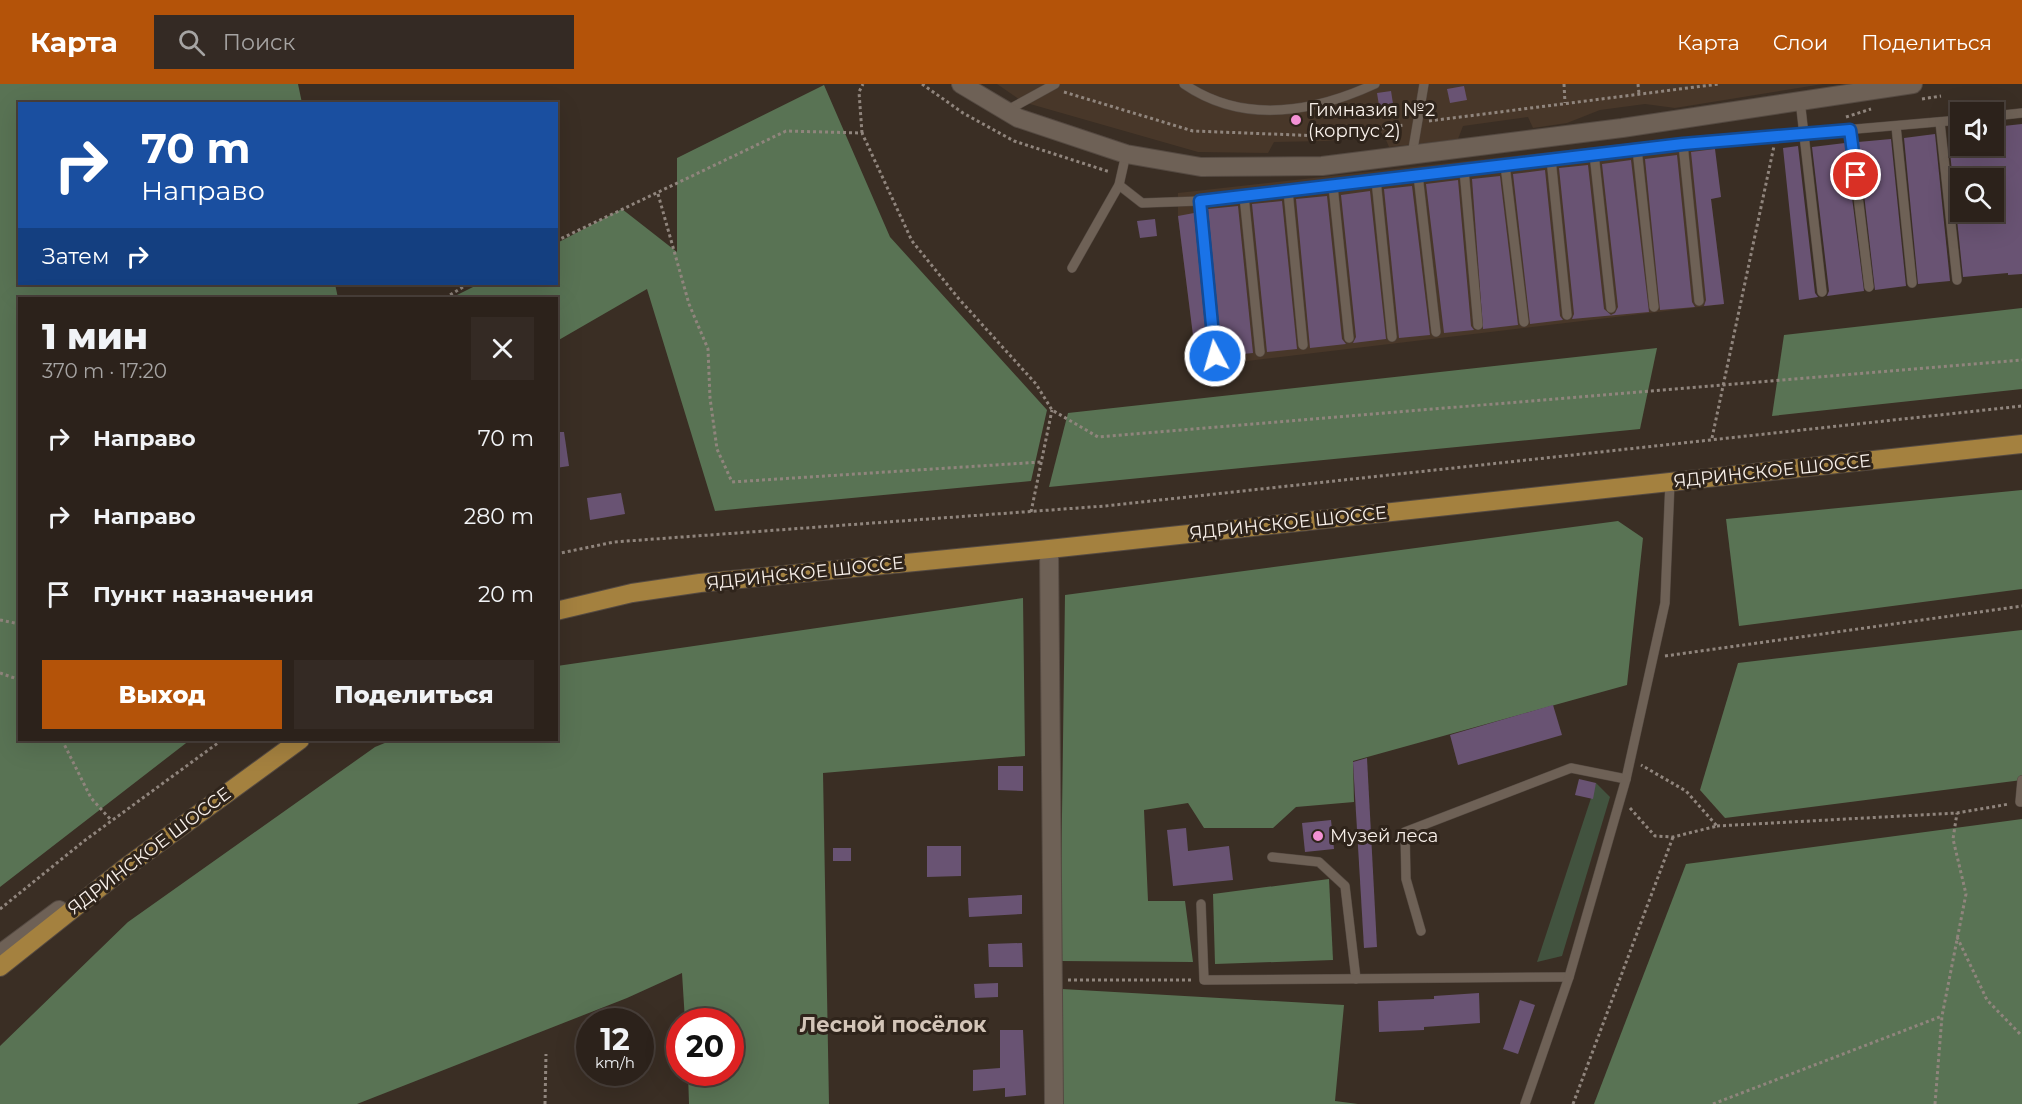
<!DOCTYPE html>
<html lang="ru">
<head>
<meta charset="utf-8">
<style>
  body { margin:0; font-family:Montserrat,sans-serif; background:#342a24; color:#f1f3f6; height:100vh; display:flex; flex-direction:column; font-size:22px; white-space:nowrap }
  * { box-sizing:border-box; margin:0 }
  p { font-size:20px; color:#a6a4a3 }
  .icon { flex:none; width:33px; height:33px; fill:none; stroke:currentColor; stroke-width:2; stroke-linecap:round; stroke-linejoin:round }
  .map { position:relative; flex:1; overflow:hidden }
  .panel { position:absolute; left:18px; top:213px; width:540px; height:444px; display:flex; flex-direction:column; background:#2c221b; border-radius:0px; box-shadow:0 6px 24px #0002,0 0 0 2px #483f3a }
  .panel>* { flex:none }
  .top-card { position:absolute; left:18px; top:18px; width:540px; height:183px; border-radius:0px; box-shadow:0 6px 24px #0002,0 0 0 2px #483f3a; background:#1a4fa0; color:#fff; overflow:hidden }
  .controls { position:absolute; left:1950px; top:18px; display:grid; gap:12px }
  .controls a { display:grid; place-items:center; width:54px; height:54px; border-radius:0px; background:#2c221b; box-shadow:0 6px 24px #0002,0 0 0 2px #483f3a; font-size:30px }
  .speed { position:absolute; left:576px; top:924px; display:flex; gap:12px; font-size:30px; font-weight:700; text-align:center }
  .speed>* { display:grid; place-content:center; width:78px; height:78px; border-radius:50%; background:#2c221b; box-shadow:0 6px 24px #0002,0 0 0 2px #483f3a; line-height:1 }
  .speed small { font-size:15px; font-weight:400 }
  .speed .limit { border:9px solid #d22; background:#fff; color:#111 }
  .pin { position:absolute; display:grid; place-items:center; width:51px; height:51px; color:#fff; margin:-26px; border:3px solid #fff; border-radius:50%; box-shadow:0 2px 6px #0007 }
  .me { position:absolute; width:66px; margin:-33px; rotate:354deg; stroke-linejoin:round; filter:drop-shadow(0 0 4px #0008) }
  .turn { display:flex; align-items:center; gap:21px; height:126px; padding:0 24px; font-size:27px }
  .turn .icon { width:78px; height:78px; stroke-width:2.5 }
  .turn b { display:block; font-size:42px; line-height:51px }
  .then { display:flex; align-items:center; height:57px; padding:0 24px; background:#0003; gap:12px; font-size:22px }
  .round { display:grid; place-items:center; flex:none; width:63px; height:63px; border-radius:0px; background:#342a24 }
  .overview { display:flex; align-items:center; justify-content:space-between; height:102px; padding:0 24px }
  h1 { font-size:36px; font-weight:800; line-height:45px }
  .cta { display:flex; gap:12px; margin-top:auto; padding:12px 24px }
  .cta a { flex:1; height:69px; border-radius:0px; background:#b45309; color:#fff; font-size:24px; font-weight:800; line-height:69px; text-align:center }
  .cta a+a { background:#342a24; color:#f1f3f6 }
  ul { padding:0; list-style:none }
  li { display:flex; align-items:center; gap:18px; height:78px; padding:0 24px }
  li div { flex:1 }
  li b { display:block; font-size:22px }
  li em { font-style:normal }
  header { display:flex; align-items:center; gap:36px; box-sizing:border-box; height:84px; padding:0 30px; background:#b45309; color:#fff }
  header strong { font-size:28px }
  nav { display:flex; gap:33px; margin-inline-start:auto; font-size:21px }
  .search { width:420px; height:54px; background:#342a24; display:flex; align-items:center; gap:15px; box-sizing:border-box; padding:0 21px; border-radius:0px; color:#a6a4a3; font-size:22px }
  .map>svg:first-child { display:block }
</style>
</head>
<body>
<header>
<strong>Карта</strong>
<div class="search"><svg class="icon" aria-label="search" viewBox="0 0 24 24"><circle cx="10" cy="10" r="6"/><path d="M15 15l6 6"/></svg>Поиск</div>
<nav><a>Карта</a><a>Слои</a><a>Поделиться</a></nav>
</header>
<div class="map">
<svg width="2022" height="1020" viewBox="0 0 2022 1020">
  <rect width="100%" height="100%" fill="#3a2e24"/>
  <!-- built -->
  <g fill="#483729">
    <path d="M 997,0 L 1823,0 L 1675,24 L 1645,20 L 1600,26 L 1567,39 L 1533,44 L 1528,33 L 1463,42 L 1458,55 L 1389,63 L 1384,51 L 1326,57 L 1274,58 L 1268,69 L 1198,68 L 1023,18 Z"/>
    <path d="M 1712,50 L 1721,113 L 1711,115 L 1724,220 L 1197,283 L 1178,132 L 1178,109 Z"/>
  </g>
  <!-- green -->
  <path fill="#42533f" d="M 1596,699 L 1610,713 L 1562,872 L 1537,878 Z"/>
  <!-- forest -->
  <g fill="#597354">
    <path d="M 0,0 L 298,0 L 302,19 L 20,20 L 20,200 L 335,200 L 338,214 L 20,214 L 20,656 L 190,656 L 0,803 Z"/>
    <path d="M 824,1 L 890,153 L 1047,326 L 1031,397 L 715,427 L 647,205 L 557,257 L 556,214 L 451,214 L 479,200 L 556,200 L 557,159 L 622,125 L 677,168 L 677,74 Z"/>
    <path d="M 2022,224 L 2022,305 L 1772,332 L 1784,251 Z"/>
    <path d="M 1657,264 L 1640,345 L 1049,403 L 1068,329 Z"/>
    <path d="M 2022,406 L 2022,505 L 1739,542 L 1726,435 Z"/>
    <path d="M 1618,437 L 1643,454 L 1627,601 L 1353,677 L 1354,718 L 1296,723 L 1273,744 L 1204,744 L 1188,719 L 1144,726 L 1148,817 L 1185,817 L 1193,878 L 1060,877 L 1065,511 Z"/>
    <path d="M 1023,514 L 1025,672 L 823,689 L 829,1020 L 689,1020 L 688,989 L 730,988 L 730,938 L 685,937 L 682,889 L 627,914 L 357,1020 L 0,1020 L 0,962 L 128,838 L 375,663 L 392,656 L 556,656 L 557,582 Z"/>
    <path d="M 2022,546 L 2022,696 L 1725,734 L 1700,706 L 1738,579 Z"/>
    <path d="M 2022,735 L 2022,1020 L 1594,1020 L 1686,780 Z"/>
    <path d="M 1329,795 L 1333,876 L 1215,880 L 1213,810 Z"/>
    <path d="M 1062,905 L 1344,921 L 1335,1017 L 1358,1020 L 1062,1020 Z"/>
  </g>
  <!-- building -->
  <g fill="#695373" fill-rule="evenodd">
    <path d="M 1464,2 L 1467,16 L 1450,19 L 1447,5 Z"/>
    <path d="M 1391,7 L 1394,26 L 1380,28 L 1377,9 Z"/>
    <path d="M 2022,40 L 2022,190 L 2008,191 L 2008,189 L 1963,193 L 1948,49 L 1960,47 L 1960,62 L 1994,62 L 1994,43 ZM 1960,94 L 1997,94 L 2001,128 L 1960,128 Z"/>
    <path d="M 1935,50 L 1950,197 L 1918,200 L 1904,54 Z"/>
    <path d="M 1891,55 L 1906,202 L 1875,206 L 1858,58 Z"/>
    <path d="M 1845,59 L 1864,207 L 1827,212 L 1829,207 L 1812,63 Z"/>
    <path d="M 1798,62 L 1815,209 L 1818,213 L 1799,216 L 1783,64 Z"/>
    <path d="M 1715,65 L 1721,113 L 1711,115 L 1724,220 L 1704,222 L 1706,216 L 1691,68 Z"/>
    <path d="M 1677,71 L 1692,218 L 1695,223 L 1660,226 L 1645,75 Z"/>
    <path d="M 1631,76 L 1649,228 L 1572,235 L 1574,230 L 1559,84 L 1588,81 L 1604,225 L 1611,231 L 1615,229 L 1618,223 L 1602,80 Z"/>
    <path d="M 1545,86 L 1560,232 L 1563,236 L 1530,240 L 1513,90 Z"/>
    <path d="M 1500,92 L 1518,241 L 1483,245 L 1472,95 Z"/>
    <path d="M 1458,96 L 1471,242 L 1474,246 L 1444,249 L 1426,100 Z"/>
    <path d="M 1412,102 L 1430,251 L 1399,254 L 1384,105 Z"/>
    <path d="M 1370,107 L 1386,255 L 1353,259 L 1356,253 L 1341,111 Z"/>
    <path d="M 1327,112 L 1342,255 L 1346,260 L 1310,264 L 1296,115 Z"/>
    <path d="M 1282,117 L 1297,265 L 1267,268 L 1252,120 Z"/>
    <path d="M 1238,122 L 1253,269 L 1222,272 L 1208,125 Z"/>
    <path d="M 1194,129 L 1208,273 L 1212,280 L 1197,283 L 1178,132 Z"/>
    <path d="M 1155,135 L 1157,152 L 1140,154 L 1137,137 Z"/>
    <path d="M 556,348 L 564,348 L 569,382 L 556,384 Z"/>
    <path d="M 621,409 L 625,430 L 590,436 L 587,414 Z"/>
    <path d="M 1553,621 L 1562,651 L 1458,681 L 1450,651 Z"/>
    <path d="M 1367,674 L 1377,863 L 1364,864 L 1353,678 Z"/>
    <path d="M 998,682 L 1023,682 L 1023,707 L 998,706 Z"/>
    <path d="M 1579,695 L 1596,699 L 1593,715 L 1575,711 Z"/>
    <path d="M 1331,736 L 1334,765 L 1305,768 L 1302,739 Z"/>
    <path d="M 1186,744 L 1188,767 L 1229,762 L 1233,796 L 1173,802 L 1167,746 Z"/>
    <path d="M 927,762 L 961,762 L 961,792 L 927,793 Z"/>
    <rect x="833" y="764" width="18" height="13"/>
    <path d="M 1022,811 L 1022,830 L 969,833 L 968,814 Z"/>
    <path d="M 1022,859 L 1023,883 L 989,883 L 988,860 Z"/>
    <path d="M 998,899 L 998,913 L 975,914 L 974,900 Z"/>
    <path d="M 1479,909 L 1480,939 L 1424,943 L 1424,946 L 1379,948 L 1378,917 L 1434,915 L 1434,912 Z"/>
    <path d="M 1520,916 L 1535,921 L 1518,970 L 1503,965 Z"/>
    <path d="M 1000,946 L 1023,946 L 1026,1011 L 1005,1013 L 1005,1004 L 973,1007 L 973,986 L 1000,984 Z"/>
  </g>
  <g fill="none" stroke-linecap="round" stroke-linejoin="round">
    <!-- service casing -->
    <g stroke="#554a42" stroke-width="10">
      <g id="service">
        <path d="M 1184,0 C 1244,41 1314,28 1375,0"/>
        <path d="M 1800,16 L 1822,208"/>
        <path d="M 1006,27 L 1055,0"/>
        <path d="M 1994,32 L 2022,29"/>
        <path d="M 1940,38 L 1957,196"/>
        <path d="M 1896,42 L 1912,199"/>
        <path d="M 1850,46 L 1869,203"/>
        <path d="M 1683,60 L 1699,217"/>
        <path d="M 1637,65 L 1654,223"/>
        <path d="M 1594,70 L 1611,224"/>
        <path d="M 1412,71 L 1424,0"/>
        <path d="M 1551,75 L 1567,231"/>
        <path d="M 1505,81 L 1524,238"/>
        <path d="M 1464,86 L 1478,241"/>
        <path d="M 1418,91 L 1436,248"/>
        <path d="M 1376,96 L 1392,253"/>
        <path d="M 1119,101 L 1142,119 L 1200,117"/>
        <path d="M 1333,102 L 1349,254"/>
        <path d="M 1288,107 L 1303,261"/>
        <path d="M 1244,112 L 1260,268"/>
        <path d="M 1072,184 L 1119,101 L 1126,70"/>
        <path d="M 1215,272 L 1200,117 L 1683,60 L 1960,36"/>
        <path d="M 2022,696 L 2020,718 L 2022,718"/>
        <path d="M 1272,773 L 1319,778 L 1345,802 L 1356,895"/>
        <path d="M 1201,820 L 1204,896 L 1569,893"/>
        <path d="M 1421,847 L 1406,795 L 1405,748 L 1571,684 L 1626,695"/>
        <path d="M 1525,1020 L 1569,893 L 1626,695 L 1665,519 L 1670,398"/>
      </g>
    </g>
    <!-- minor casing -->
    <g stroke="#554a42" stroke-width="20">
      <g id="minor">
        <path d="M 961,0 L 1018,34 L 1126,70 L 1201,83 L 1322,82 L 1622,44 L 1913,0"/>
        <path d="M 1049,465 L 1054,1020"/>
      </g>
    </g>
    <!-- tertiary casing -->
    <g stroke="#554a42" stroke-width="20">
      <path id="tertiary" d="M 0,870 L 59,826"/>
    </g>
    <!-- primary casing -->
    <g stroke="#554a42" stroke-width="20">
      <g id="primary">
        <path d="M 556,527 L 632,509 L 700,499 L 1049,465 L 2022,360"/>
        <path d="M 0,883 L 126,783 L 300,656"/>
      </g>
    </g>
    <!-- path -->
    <g stroke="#90857d" stroke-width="3" stroke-dasharray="3 3" stroke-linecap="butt">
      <path d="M 922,0 L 963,29 L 1014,57 L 1110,88"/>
      <path d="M 1564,0 L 1565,19"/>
      <path d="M 1638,0 L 1639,10"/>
      <path d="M 1064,8 L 1193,47 L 1323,52 L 1405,41"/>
      <path d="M 1922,15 L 1941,12"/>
      <path d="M 1846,33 L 1871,25"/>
      <path d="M 1429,37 L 1719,0"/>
      <path d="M 862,49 L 859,8 L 863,0"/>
      <path d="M 658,110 L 689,220 L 708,265 L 710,314 L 717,365 L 732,398 L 1041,378"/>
      <path d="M 556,157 L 786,47 L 862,49 L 912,157 L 959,215 L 1036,300 L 1052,326 L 1098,353 L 2022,276"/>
      <path d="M 445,214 L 468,200"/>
      <path d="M 1712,354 L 1774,62"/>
      <path d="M 1031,428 L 1052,326"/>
      <path d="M 556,470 L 614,458 L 1105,422 L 2022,322"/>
      <path d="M 0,536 L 20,540"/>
      <path d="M 1665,572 L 2022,522"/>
      <path d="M 0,589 L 20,596"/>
      <path d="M 62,656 L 91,714 L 111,736"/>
      <path d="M 1630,724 L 1655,752 L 1673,753 L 1717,742 L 1686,707 L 1641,681"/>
      <path d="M 1717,742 L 1957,729 L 2009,720"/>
      <path d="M 0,825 L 84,757 L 222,656"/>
      <path d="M 1957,853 L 1987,916 L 2022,952"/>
      <path d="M 1068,896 L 1193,896"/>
      <path d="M 545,1020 L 546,970"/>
      <path d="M 1573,1020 L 1673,753"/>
      <path d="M 1713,1020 L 1942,932"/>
      <path d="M 1935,1020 L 1942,932 L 1966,810 L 1953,755 L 1957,729"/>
    </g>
    <!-- service -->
    <use href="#service" stroke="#6e6156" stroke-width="9"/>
    <!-- minor -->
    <use href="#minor" stroke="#6e6156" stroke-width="18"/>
    <!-- tertiary -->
    <use href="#tertiary" stroke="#6e6156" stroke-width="18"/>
    <!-- primary -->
    <use href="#primary" stroke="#a4813f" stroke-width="18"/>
  </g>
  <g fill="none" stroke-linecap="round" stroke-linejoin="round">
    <!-- route casing -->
    <g stroke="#114b97" stroke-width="15">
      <path id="route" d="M 1215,272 L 1200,117 L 1683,60 L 1850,46 L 1856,91"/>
    </g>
    <!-- route -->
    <use href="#route" stroke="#1a73e8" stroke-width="10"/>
  </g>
  <!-- markers -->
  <g fill="#f391d5" stroke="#2f241b" stroke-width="2">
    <circle cx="1296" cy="36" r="6"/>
    <circle cx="1318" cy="752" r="6"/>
  </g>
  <g text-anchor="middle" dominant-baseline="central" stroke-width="6" stroke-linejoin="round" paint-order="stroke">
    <!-- poi labels -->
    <g font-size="18" fill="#f8f0ea" stroke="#2f241b" text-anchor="start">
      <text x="1308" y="26">Гимназия №2<tspan x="1308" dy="21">(корпус 2)</tspan></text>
      <text x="1330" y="752">Музей леса</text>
    </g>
    <!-- street labels -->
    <g font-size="18" fill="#f8f0ea" stroke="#2f241b">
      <text transform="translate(1772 387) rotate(-6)">ЯДРИНСКОЕ ШОССЕ</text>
      <text transform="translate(1288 439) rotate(-6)">ЯДРИНСКОЕ ШОССЕ</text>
      <text transform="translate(805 489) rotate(-6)">ЯДРИНСКОЕ ШОССЕ</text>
      <text transform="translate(149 767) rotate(-37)">ЯДРИНСКОЕ ШОССЕ</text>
    </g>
    <!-- quarter labels -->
    <g font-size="21" font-weight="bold" fill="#d3c5b8" stroke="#2f241b">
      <text x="893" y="940">Лесной посёлок</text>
    </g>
  </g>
</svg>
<div class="controls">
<a><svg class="icon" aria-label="sound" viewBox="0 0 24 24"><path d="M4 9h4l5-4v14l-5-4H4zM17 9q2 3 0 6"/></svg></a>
<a><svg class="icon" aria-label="search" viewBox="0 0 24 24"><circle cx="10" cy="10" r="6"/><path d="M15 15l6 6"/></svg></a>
</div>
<div class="speed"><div>12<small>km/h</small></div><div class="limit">20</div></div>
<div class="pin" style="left:1856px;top:91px;background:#d93025"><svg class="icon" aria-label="arrive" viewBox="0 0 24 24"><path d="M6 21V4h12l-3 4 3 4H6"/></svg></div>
<svg class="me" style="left:1215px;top:272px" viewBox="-20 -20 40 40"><circle r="17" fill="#1a73e8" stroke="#fff" stroke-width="3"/><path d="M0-11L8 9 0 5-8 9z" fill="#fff"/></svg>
<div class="top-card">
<div class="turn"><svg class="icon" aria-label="right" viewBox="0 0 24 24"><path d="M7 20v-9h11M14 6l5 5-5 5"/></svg><div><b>70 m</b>Направо</div></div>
<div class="then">Затем<svg class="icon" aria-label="right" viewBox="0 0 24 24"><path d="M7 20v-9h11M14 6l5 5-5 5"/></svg></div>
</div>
<section class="panel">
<div class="overview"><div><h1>1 мин</h1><p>370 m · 17:20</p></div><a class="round"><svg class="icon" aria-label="close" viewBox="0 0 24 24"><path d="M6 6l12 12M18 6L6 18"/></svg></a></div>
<ul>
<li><svg class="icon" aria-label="right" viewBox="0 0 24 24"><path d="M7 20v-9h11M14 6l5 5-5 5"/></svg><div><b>Направо</b></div><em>70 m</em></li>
<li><svg class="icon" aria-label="right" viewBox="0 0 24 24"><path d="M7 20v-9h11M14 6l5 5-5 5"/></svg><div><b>Направо</b></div><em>280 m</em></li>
<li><svg class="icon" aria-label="arrive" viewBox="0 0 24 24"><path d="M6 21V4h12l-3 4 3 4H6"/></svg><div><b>Пункт назначения</b></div><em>20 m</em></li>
</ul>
<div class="cta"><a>Выход</a><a>Поделиться</a></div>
</section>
</div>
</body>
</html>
